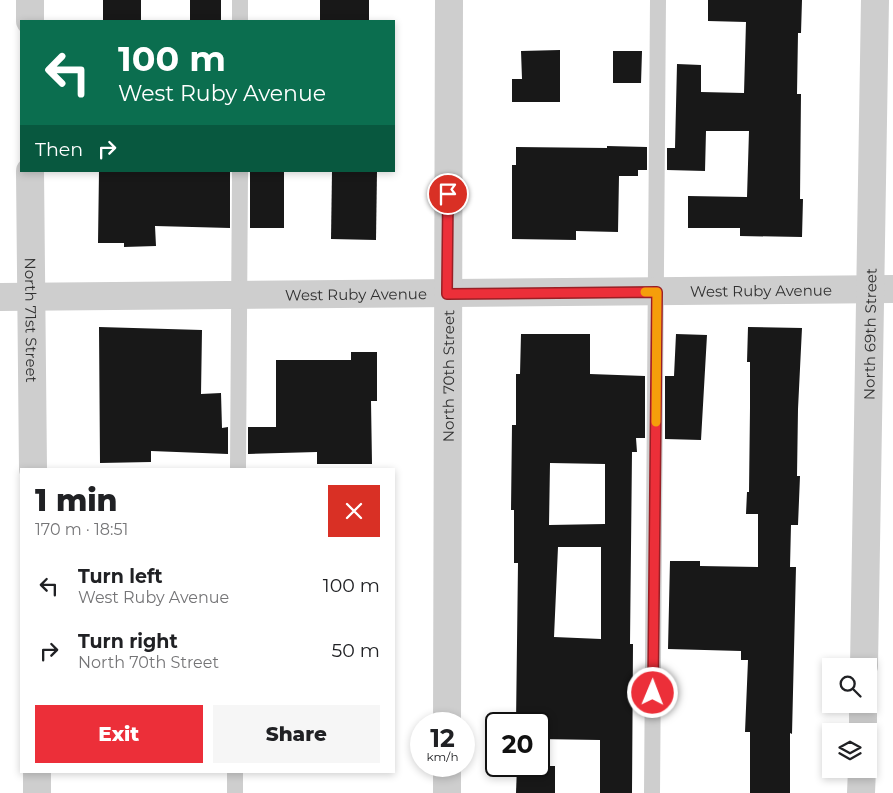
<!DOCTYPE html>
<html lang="en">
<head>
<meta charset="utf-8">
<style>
  body { margin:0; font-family:Montserrat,sans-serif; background:#f6f6f6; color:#202124; height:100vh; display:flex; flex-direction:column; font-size:19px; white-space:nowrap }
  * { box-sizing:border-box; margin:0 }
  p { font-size:16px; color:#757577 }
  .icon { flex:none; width:28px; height:28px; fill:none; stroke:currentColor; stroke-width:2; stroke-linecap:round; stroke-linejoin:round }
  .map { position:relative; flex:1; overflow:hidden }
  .drawer { position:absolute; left:20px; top:468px; width:375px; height:305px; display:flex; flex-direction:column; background:#fff; border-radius:0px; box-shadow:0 2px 8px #0003 }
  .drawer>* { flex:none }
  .banner { position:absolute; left:20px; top:20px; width:375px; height:152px; border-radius:0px; box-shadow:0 2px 8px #0003; background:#0b6e4f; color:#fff; overflow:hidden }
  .tools { position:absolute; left:822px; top:658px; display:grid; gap:10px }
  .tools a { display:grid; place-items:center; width:55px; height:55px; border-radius:0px; background:#fff; box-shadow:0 2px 8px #0003; font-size:25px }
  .speed { position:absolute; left:410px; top:712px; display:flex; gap:10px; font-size:25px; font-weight:700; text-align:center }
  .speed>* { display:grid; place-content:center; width:65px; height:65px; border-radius:50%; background:#fff; box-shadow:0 2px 8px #0003; line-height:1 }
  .speed small { font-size:12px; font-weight:400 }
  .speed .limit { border:2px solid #111; border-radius:8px; background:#fff; color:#111 }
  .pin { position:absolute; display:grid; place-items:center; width:42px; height:42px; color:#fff; margin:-21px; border:2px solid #fff; border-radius:50%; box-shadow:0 1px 5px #0007 }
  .me { position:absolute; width:55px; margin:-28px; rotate:1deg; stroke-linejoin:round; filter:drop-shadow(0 0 4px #0008) }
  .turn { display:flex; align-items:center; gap:18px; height:105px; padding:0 15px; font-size:22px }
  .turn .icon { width:65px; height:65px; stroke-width:2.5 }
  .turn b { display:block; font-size:35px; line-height:42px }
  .then { display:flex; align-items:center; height:48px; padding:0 15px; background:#0003; gap:10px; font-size:19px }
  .round { display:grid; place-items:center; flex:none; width:52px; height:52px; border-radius:0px; background:#f6f6f6 }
  .headline { display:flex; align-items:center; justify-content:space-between; height:85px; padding:0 15px }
  h1 { font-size:30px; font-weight:800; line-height:38px }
  .primary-button { display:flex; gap:10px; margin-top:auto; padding:10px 15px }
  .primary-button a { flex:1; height:58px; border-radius:0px; background:#ec2f39; color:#fff; font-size:20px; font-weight:800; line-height:58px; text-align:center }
  .primary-button a+a { background:#f6f6f6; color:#202124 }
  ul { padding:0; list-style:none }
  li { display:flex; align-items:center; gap:15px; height:65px; padding:0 15px }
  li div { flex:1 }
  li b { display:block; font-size:19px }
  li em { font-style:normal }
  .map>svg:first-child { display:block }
</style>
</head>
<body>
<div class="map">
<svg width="893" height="793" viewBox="0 0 893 793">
  <rect width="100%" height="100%" fill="#fff"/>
  <!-- building -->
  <g fill="#181818" fill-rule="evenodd">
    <rect x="103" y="0" width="38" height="21"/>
    <rect x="190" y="0" width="31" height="21"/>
    <rect x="320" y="0" width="49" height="21"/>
    <path d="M 708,0 L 802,0 L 801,33 L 798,33 L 797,94 L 801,94 L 800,199 L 803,199 L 802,237 L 740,236 L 740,228 L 688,228 L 688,196 L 747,197 L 749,131 L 706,131 L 705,171 L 667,170 L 667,148 L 675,148 L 677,64 L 701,65 L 701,92 L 744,93 L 746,22 L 708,21 Z"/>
    <path d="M 560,50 L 560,102 L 512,102 L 512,79 L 522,79 L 521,51 Z"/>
    <path d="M 613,51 L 642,51 L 641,83 L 613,83 Z"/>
    <path d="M 607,146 L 647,147 L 647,170 L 638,170 L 638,176 L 619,176 L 618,232 L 576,231 L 576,240 L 512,239 L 512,165 L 516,165 L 516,147 L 607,148 Z"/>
    <path d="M 99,171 L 230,171 L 230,228 L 155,226 L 156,246 L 124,247 L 124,243 L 98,243 Z"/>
    <rect x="250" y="171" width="34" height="57"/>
    <path d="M 332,171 L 377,171 L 376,240 L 331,239 Z"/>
    <path d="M 99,327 L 202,330 L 201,394 L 221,393 L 222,428 L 228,427 L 228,454 L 151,451 L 151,462 L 100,463 Z"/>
    <path d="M 748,327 L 802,328 L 798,409 L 797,476 L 800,476 L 798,525 L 791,525 L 790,567 L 796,567 L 792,734 L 790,733 L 790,793 L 750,793 L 750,732 L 745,732 L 748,660 L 741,660 L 741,651 L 668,649 L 670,561 L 700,561 L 700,566 L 758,567 L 758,514 L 746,514 L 747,492 L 749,492 L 750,408 L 750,362 L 747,362 Z"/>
    <path d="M 521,334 L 590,334 L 590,374 L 645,376 L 645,438 L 636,438 L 637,452 L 632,452 L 630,644 L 633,644 L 632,793 L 600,793 L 600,740 L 539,739 L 539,724 L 516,723 L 518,563 L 514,563 L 514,510 L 511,510 L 512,425 L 516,425 L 516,374 L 520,374 ZM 550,463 L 605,464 L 605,524 L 549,525 ZM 558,547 L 601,547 L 601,639 L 554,637 Z"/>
    <path d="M 676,334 L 707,335 L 701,440 L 665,439 L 665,376 L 674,376 Z"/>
    <path d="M 351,352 L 377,352 L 377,401 L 371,401 L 372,464 L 317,464 L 317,452 L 248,454 L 248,427 L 276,427 L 276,360 L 351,360 Z"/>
    <path d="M 517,766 L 555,766 L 555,793 L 516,793 Z"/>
  </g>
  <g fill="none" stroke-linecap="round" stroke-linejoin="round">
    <!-- lane -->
    <g stroke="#cecece" stroke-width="16">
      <path d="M 240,0 L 240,21"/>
      <path d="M 238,469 L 240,171"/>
      <path d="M 235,793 L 235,771"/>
      <path d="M 652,793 L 658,0"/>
    </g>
    <!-- street -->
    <g stroke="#cecece" stroke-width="28">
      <path d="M 30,0 L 30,21"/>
      <path id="s1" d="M 30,171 L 33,469"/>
      <path id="s2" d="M 0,297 L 893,289"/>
      <path id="s3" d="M 864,666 L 875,0"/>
      <path id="s4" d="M 447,724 L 449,0"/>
      <path d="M 863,731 L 863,704"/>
      <path d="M 447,766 L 447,793"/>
      <path d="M 37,771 L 37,793"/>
      <path d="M 861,793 L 862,769"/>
    </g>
  </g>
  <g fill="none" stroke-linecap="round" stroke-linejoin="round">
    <!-- route casing -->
    <g stroke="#991f25" stroke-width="12">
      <path id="route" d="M 448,194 L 447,294 L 657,292 L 653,693"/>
    </g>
    <!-- route -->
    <use href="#route" stroke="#ec2f39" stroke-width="9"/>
    <!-- slow -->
    <path stroke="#f59e0b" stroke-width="9" d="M 645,292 L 657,292 L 656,422"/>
  </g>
  <g text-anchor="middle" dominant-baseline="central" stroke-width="5" stroke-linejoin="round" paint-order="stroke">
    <!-- street labels -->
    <g font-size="15" fill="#313131" stroke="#fff">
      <text stroke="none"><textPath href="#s2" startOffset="761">West Ruby Avenue</textPath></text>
      <text stroke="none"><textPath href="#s2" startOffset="356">West Ruby Avenue</textPath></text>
      <text stroke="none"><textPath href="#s1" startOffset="149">North 71st Street</textPath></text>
      <text stroke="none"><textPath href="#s3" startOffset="332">North 69th Street</textPath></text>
      <text stroke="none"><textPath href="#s4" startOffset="348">North 70th Street</textPath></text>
    </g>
  </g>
</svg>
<div class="tools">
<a><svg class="icon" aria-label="search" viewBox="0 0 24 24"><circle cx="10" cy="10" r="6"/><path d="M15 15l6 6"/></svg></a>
<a><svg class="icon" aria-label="layers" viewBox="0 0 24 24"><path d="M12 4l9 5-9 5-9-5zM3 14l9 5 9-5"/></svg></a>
</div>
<div class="speed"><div>12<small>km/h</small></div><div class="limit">20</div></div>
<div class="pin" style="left:448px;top:194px;background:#d93025"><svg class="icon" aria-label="arrive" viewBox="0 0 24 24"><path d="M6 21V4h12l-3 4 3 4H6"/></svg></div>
<svg class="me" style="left:653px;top:693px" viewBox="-20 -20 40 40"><circle r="17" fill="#ec2f39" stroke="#fff" stroke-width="3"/><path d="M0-11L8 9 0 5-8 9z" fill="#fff"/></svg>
<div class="banner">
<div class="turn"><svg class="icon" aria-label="left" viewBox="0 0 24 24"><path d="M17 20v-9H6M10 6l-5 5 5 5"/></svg><div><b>100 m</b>West Ruby Avenue</div></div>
<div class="then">Then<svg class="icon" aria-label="right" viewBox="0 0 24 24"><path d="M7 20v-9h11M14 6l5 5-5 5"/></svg></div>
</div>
<section class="drawer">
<div class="headline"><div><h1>1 min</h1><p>170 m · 18:51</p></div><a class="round" style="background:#d93025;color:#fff"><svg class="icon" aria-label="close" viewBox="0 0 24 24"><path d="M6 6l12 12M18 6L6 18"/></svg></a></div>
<ul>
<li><svg class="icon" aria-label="left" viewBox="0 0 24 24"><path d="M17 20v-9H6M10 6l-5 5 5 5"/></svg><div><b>Turn left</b><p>West Ruby Avenue</p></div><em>100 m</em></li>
<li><svg class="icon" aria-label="right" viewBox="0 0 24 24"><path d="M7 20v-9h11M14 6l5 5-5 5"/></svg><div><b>Turn right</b><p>North 70th Street</p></div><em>50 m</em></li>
</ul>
<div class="primary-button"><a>Exit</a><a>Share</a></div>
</section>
</div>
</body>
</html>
